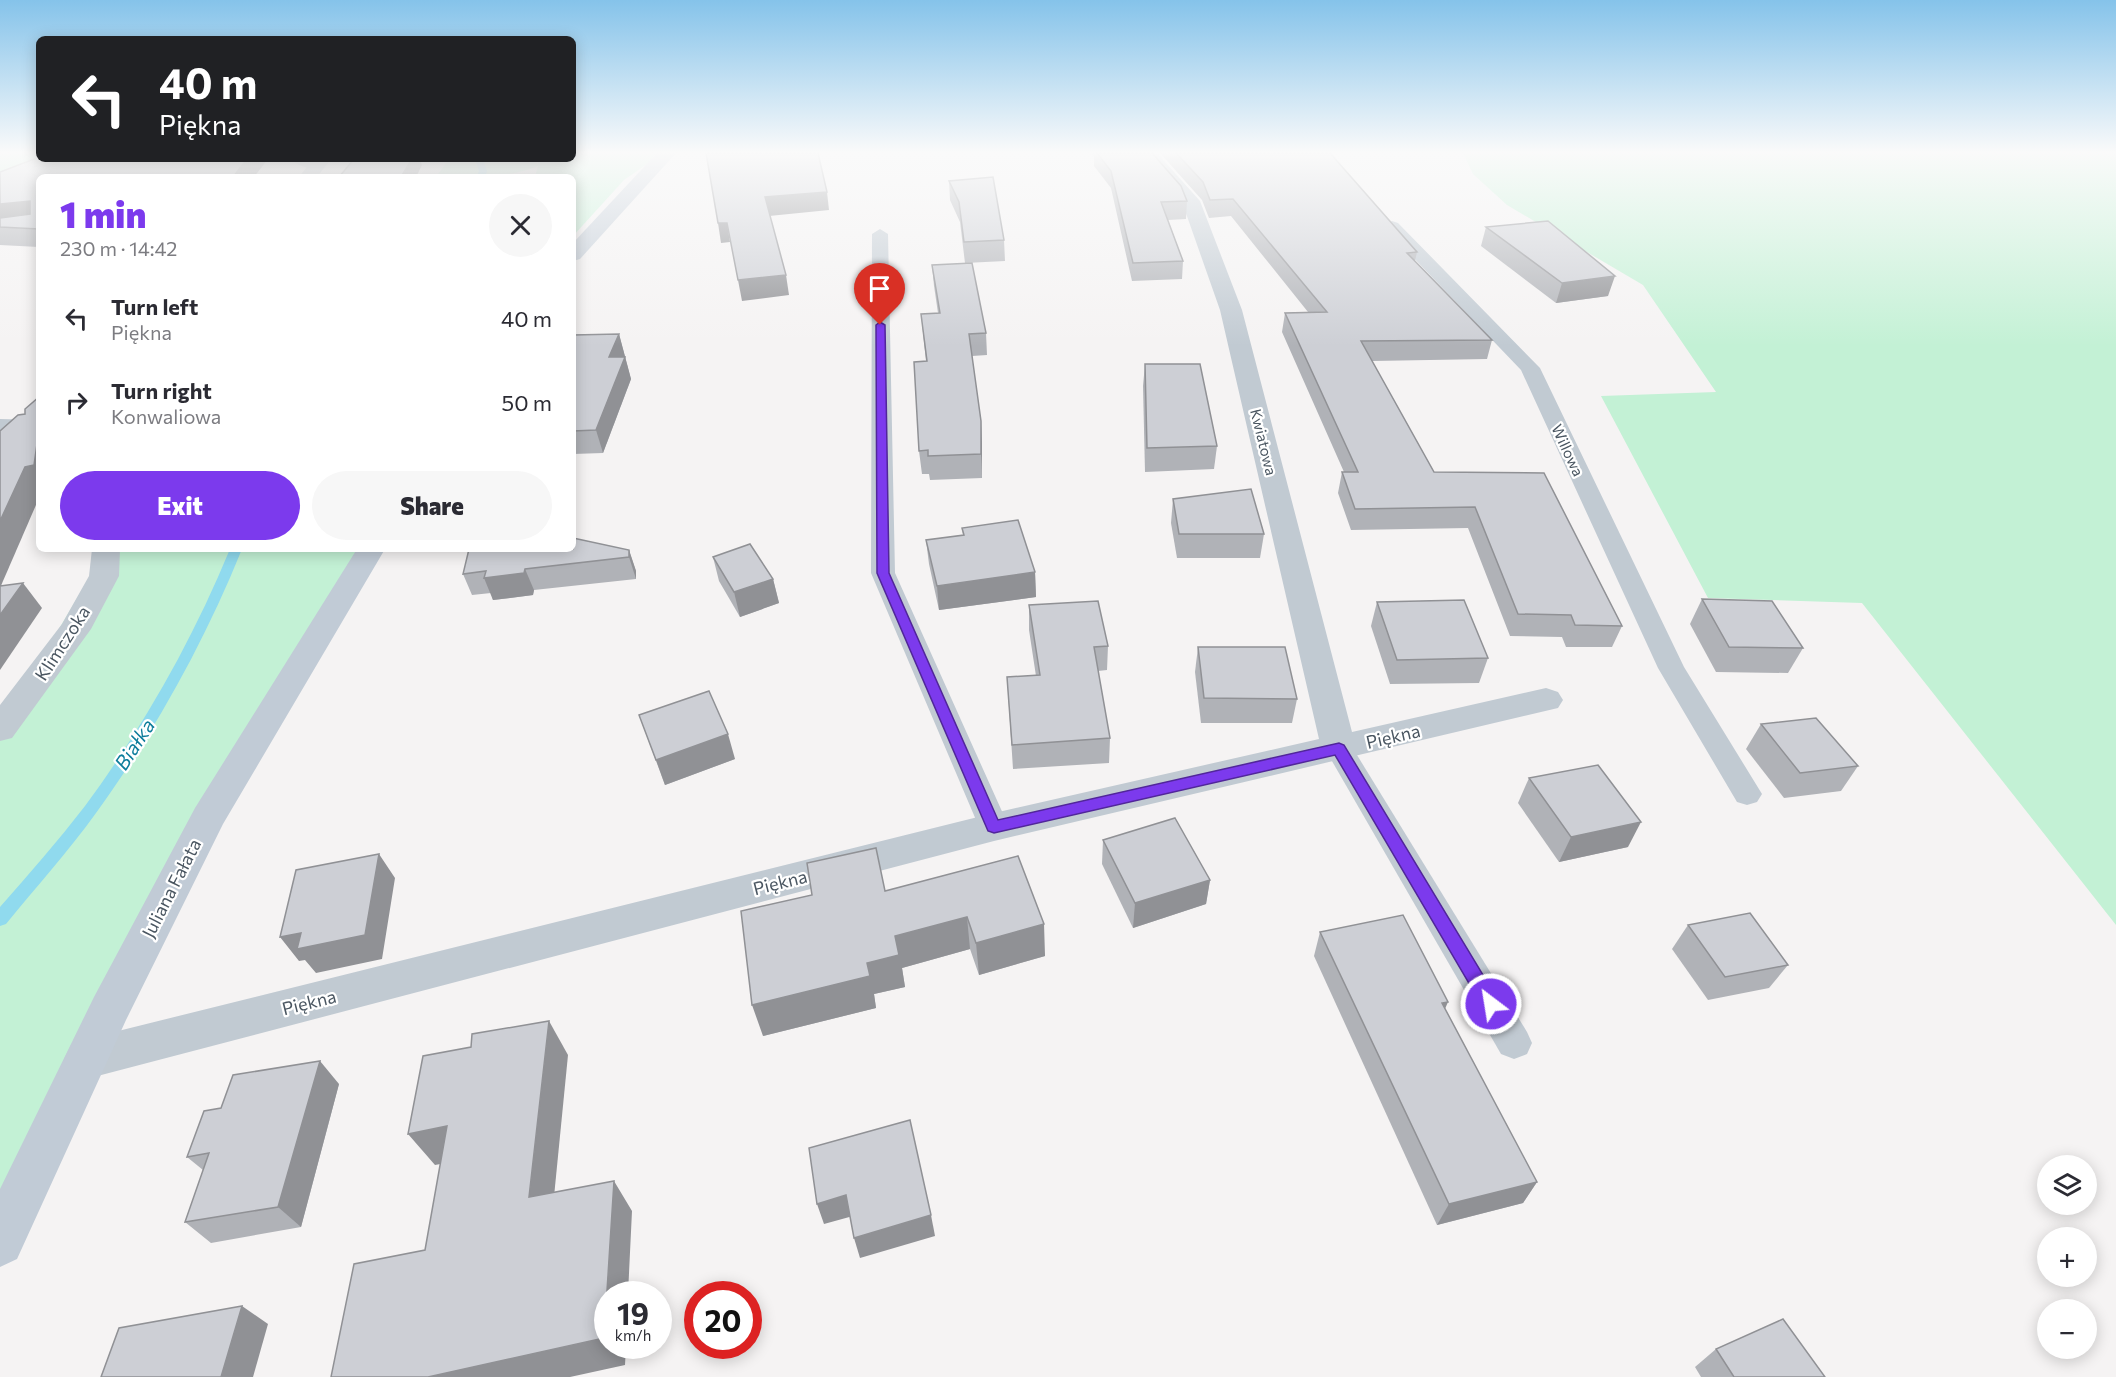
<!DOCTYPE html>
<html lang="en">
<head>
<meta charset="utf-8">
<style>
  body { margin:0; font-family:Commissioner,sans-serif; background:#f7f7f7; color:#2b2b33; height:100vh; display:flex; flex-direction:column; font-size:22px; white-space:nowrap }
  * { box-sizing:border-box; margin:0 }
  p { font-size:20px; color:#7c7c81 }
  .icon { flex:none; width:33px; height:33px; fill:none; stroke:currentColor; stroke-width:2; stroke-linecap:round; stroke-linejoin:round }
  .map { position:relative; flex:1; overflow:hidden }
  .details { position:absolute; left:36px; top:174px; width:540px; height:378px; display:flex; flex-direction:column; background:#fff; border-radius:9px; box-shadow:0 3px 15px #0003 }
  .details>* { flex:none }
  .top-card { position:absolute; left:36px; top:36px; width:540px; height:126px; border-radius:9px; box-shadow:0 3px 15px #0003; background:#202124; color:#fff; overflow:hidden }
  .buttons { position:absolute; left:2037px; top:1155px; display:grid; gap:12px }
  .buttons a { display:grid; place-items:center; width:60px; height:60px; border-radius:50%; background:#fff; box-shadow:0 3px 15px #0003; font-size:30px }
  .speed { position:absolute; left:594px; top:1281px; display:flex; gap:12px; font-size:30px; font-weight:700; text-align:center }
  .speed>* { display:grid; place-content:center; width:78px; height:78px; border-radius:50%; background:#fff; box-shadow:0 3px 15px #0003; line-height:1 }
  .speed small { font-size:15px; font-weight:400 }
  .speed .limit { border:9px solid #d22; background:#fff; color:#111 }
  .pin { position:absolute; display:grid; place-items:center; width:51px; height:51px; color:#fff; margin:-62px -26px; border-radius:50% 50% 50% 0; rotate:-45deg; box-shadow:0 0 6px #0007 }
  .pin .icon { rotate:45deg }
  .me { position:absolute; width:66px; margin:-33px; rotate:329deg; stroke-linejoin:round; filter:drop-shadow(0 0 4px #0008) }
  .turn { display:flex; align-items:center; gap:21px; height:126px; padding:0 24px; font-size:27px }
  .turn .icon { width:78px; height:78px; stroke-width:2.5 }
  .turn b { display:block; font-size:42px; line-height:51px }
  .round { display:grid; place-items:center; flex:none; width:63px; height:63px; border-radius:32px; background:#f7f7f7 }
  .head { display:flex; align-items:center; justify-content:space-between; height:102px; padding:0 24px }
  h1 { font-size:36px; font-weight:800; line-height:45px; color:#7c3aed }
  .primary-button { display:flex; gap:12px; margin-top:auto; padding:12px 24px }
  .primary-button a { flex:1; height:69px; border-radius:36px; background:#7c3aed; color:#fff; font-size:24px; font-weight:800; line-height:69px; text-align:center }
  .primary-button a+a { background:#f7f7f7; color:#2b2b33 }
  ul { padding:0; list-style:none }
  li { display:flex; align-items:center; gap:18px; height:84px; padding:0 24px }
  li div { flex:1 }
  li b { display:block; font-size:22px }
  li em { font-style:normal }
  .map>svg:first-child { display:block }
</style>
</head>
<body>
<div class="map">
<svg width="2116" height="1377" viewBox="0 0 2116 1377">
  <rect width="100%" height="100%" fill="#f5f3f3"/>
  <!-- green -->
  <g fill="#c3f1d5">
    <path d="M 0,153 L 39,153 L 39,177 L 0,183 Z"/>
    <path d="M 573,153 L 655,153 L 650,162 L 624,180 L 573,236 L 573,177 L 535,177 L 538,166 C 506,179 471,177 436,177 L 449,159 L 531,159 L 538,164 L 538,159 L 573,159 Z"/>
    <path d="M 1463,153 L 2116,153 L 2116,925 L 1862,603 L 1708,598 L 1601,396 L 1716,392 L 1643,285 L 1507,205 L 1473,174 Z"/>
    <path d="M 106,549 L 371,549 L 208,818 L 0,1242 L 0,729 Z"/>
  </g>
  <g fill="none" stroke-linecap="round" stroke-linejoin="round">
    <!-- stream -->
    <g fill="#90daee" fill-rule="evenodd">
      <path d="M 475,159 L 483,159 L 487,171 L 485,177 L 477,177 L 479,171 Z"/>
      <path d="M 230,549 L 242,549 C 204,643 155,731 96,813 C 68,852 36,887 6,924 L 0,926 L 0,907 C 29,874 58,841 85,806 C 144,726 192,641 230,549 Z"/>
    </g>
    <!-- lane -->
    <g fill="#c1cad2" fill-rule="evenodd">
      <path d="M 291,159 L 321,159 L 327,163 C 318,172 299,168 291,159 Z"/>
      <path d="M 1392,221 L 1398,223 L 1540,368 L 1684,667 L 1762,794 L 1757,802 L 1747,805 L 1737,802 L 1658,668 L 1521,370 L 1386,229 L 1384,226 Z"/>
      <path d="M 880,229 L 888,234 L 895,573 L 1009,827 L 1005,835 L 994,839 L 983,835 L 979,827 L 871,573 L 872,234 Z"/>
      <path d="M 1339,739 L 1349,742 L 1527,1032 L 1532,1043 L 1527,1054 L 1514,1059 L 1501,1054 L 1325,749 L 1329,742 Z"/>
    </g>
    <!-- street -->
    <g fill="#c1cad2" fill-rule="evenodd">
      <path d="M 1139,153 L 1157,153 L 1200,201 L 1242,310 L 1352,732 L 1546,688 L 1558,692 L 1563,700 L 1558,708 L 994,841 L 86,1079 L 71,1073 L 64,1059 L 71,1045 L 86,1039 L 994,813 L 1319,739 L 1220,310 L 1182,202 Z"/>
      <path d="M 313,159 L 331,159 L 317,177 L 299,177 Z"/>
      <path d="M 0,419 L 39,420 L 39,436 L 0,435 Z"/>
      <path d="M 92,549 L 120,549 L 119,576 L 91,629 L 12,738 L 0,741 L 0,705 L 62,624 L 89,576 Z"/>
    </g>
    <!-- secondary -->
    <g fill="#c1cbd6" fill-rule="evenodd">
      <path d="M 657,153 L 676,153 L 580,259 L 573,261 L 573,243 Z"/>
      <path d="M 357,549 L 385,549 L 223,824 L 126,1020 L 17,1259 L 0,1267 L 0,1189 L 94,997 L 195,808 Z"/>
    </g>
  </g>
  <!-- wall -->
  <g fill="#b0b2b7">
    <path d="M 1091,153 L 1152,153 L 1187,201 L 1186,219 L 1168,220 L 1183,261 L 1182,279 L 1132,281 L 1111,188 L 1094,166 L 1094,157 Z"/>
    <path d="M 1160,153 L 1330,153 L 1417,252 L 1415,261 L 1492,340 L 1487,359 L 1372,361 L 1434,472 L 1622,626 L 1612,647 L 1566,647 L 1562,637 L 1510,636 L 1468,528 L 1351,530 L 1338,493 L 1342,472 L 1344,472 L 1282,332 L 1285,313 L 1308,312 L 1231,216 L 1209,218 L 1202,200 Z"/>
    <path d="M 949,181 L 1004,240 L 1005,261 L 965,263 L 960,222 L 950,200 Z"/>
    <path d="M 0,227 L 39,229 L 39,247 L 0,245 Z"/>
    <path d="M 1486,227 L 1608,296 L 1556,303 L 1481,246 Z"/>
    <path d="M 932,265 L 986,333 L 987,355 L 972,356 L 981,421 L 982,478 L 930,480 L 929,474 L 922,474 L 919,451 L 926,361 L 921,314 L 938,313 L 934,286 Z"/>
    <path d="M 619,334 L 631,379 L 603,453 L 573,454 L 573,335 Z"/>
    <path d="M 1145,364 L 1217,446 L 1214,469 L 1145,472 L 1143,386 Z"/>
    <path d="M 1173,499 L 1264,534 L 1260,558 L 1177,558 L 1171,523 Z"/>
    <path d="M 962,528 L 1035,572 L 1036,597 L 939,610 L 929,564 L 926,540 L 963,535 Z"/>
    <path d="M 629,550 L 636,571 L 636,579 L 534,590 L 533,595 L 493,600 L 491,593 L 472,595 L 463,574 Z"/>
    <path d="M 713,557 L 773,579 L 779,603 L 740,617 L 719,581 Z"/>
    <path d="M 1702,599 L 1803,648 L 1788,673 L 1716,672 L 1690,624 Z"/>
    <path d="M 1377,602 L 1488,658 L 1479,683 L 1390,684 L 1371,626 Z"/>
    <path d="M 1029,605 L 1108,646 L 1107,670 L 1098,671 L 1110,738 L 1109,763 L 1013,769 L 1007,677 L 1036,676 L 1029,630 Z"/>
    <path d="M 1198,647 L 1297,699 L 1292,723 L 1201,723 L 1195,672 Z"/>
    <path d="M 639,715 L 735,759 L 665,785 Z"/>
    <path d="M 1761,724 L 1858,766 L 1841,791 L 1784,798 L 1746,749 Z"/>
    <path d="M 1529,778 L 1628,847 L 1559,862 L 1518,803 Z"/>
    <path d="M 1103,840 L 1210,880 L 1206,904 L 1133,928 L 1102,864 Z"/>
    <path d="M 1018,856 L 1045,956 L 979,975 L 970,949 L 902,968 L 905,987 L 874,994 L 876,1008 L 763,1036 L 885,891 Z"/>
    <path d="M 1688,925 L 1788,965 L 1769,988 L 1708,1000 L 1672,949 Z"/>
    <path d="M 1320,932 L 1445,1010 L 1537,1182 L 1523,1203 L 1437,1225 L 1314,956 Z"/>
    <path d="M 339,1084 L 301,1227 L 211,1243 L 185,1222 L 203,1170 L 187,1157 Z"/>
    <path d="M 1716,1349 L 1825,1377 L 1701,1377 L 1695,1367 Z"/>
  </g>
  <!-- shaded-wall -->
  <g fill="#909195">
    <path d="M 247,159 L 268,159 L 254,177 L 233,177 Z"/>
    <path d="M 412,159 L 420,159 L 422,165 L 416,177 L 401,177 Z"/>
    <path d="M 827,192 L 829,210 L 769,216 L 765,197 Z"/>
    <path d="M 30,201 L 39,217 L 0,223 L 0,204 Z"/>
    <path d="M 718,223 L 727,223 L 730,242 L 721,243 Z"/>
    <path d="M 786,275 L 789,295 L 742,301 L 738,280 Z"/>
    <path d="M 1615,276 L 1608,296 L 1556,303 L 1562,283 Z"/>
    <path d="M 619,334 L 631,379 L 603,453 L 596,430 L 609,357 Z"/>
    <path d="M 981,421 L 982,444 L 982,478 L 981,454 Z"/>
    <path d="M 39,430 L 39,498 L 0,588 L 0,521 Z"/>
    <path d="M 629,550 L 636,571 L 636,579 L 629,557 Z"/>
    <path d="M 525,569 L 534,590 L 533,595 L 493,600 L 484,578 Z"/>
    <path d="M 1035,572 L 1036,597 L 939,610 L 937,586 Z"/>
    <path d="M 773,579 L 779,603 L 740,617 L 734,592 Z"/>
    <path d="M 23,583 L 42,608 L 0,670 L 0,615 Z"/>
    <path d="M 728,734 L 735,759 L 665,785 L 656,760 Z"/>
    <path d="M 1641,822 L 1628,847 L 1559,862 L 1571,837 Z"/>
    <path d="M 379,854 L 395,878 L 382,959 L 316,973 L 305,960 L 299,961 L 280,937 Z"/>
    <path d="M 1210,880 L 1206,904 L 1133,928 L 1135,903 Z"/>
    <path d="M 967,917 L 970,949 L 902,968 L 905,987 L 874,994 L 876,1008 L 763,1036 L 752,1005 L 867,963 L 895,936 Z"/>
    <path d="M 1044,924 L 1045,956 L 979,975 L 976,943 Z"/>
    <path d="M 1448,1002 L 1438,1025 L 1442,1003 Z"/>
    <path d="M 549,1021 L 568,1055 L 551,1227 L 529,1197 Z"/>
    <path d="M 320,1061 L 339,1084 L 301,1227 L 278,1207 Z"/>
    <path d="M 447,1126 L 472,1158 L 435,1165 L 408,1134 Z"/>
    <path d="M 614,1181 L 632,1211 L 628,1294 L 608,1294 L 608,1346 L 626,1346 L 625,1365 L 570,1377 L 428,1377 Z"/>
    <path d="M 1537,1182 L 1523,1203 L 1437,1225 L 1449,1204 Z"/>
    <path d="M 846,1195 L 853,1216 L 824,1224 L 817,1204 Z"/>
    <path d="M 931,1215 L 935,1236 L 860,1258 L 854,1238 Z"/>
    <path d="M 242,1306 L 268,1324 L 253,1377 L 221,1377 Z"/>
  </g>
  <!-- building -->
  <g fill="#cdcfd5" stroke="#909195" stroke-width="1.5">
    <path d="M 706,153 L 818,153 L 827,192 L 765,197 L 786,275 L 738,280 L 727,223 L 718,223 Z"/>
    <path d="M 1097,153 L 1152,153 L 1181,186 L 1187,201 L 1161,202 L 1183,261 L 1133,263 L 1111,171 Z"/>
    <path d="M 1176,153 L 1330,153 L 1417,252 L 1407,253 L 1492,340 L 1361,341 L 1434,472 L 1544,473 L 1622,626 L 1575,625 L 1571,615 L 1518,614 L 1475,507 L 1355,509 L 1342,472 L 1358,472 L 1285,313 L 1327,312 L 1233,199 L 1210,200 L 1203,182 Z"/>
    <path d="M 39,157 L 39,159 L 247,159 L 233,177 L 39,177 L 39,229 L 0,227 L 0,218 L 30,214 L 30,201 L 0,204 L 0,172 Z"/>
    <path d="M 354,159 L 412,159 L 401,177 L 339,177 Z"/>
    <path d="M 993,177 L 1004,240 L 964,242 L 959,202 L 949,181 Z"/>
    <path d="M 1548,221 L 1615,276 L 1562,283 L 1486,227 Z"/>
    <path d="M 972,263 L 986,333 L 969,334 L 981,421 L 981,454 L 928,456 L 928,450 L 919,451 L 914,362 L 927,361 L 921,314 L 940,313 L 932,265 Z"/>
    <path d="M 619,334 L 609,357 L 625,357 L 596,430 L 573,431 L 573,335 Z"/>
    <path d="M 1145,364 L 1200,364 L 1217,446 L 1147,448 Z"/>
    <path d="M 39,397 L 39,430 L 34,465 L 25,467 L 0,521 L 0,431 L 18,415 L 25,414 L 25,409 Z"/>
    <path d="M 1251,489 L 1264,534 L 1179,534 L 1173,499 Z"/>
    <path d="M 1018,520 L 1035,572 L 937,586 L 926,540 L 964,535 L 962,528 Z"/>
    <path d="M 573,538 L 629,550 L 629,557 L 525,569 L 524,573 L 484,578 L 486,571 L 463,574 L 469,549 L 573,549 Z"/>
    <path d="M 750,544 L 773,579 L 734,592 L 713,557 Z"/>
    <path d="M 23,583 L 0,615 L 0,586 Z"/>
    <path d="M 1702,599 L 1772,601 L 1803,648 L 1729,647 Z"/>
    <path d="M 1464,600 L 1488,658 L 1397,660 L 1377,602 Z"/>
    <path d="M 1098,601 L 1108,646 L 1094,647 L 1110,738 L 1012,745 L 1007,677 L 1040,675 L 1029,605 Z"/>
    <path d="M 1198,647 L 1285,647 L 1297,699 L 1204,698 Z"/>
    <path d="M 709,691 L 728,734 L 656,760 L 639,715 Z"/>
    <path d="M 1816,718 L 1858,766 L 1800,773 L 1761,724 Z"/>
    <path d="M 1598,765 L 1641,822 L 1571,837 L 1529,778 Z"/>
    <path d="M 1175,818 L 1210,880 L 1135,903 L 1103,840 Z"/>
    <path d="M 876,848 L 885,891 L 1018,856 L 1044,924 L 976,943 L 967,917 L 895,936 L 899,955 L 867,963 L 870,976 L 752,1005 L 741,911 L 812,895 L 807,863 Z"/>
    <path d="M 379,854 L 365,935 L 297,949 L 301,933 L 280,937 L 296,870 Z"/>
    <path d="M 1750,913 L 1788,965 L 1725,977 L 1688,925 Z"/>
    <path d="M 1403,915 L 1448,1002 L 1442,1003 L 1537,1182 L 1449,1204 L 1320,932 Z"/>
    <path d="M 549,1021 L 529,1197 L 614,1181 L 604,1338 L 428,1377 L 331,1377 L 354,1264 L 425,1250 L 447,1126 L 408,1134 L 423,1056 L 471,1047 L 472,1034 Z"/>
    <path d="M 320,1061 L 278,1207 L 185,1222 L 209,1153 L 187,1157 L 204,1111 L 221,1108 L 233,1075 Z"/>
    <path d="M 910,1120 L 931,1215 L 854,1238 L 846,1195 L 817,1204 L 809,1148 Z"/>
    <path d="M 242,1306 L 221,1377 L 101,1377 L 119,1328 Z"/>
    <path d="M 1783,1319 L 1825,1377 L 1734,1377 L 1716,1349 Z"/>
  </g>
  <!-- sky -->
  <linearGradient id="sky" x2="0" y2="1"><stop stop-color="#85c3ea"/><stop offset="0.44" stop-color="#fafafa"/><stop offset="1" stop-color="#fafafa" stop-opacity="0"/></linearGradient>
  <rect width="2116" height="346" fill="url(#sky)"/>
  <!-- route -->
  <path fill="#7c3aed" stroke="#51269a" stroke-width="1.5" d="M 880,322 L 885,325 L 889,573 L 998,820 L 1339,743 L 1344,745 L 1497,998 L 1499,1004 L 1497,1009 L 1491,1012 L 1484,1009 L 1335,755 L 994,833 L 988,831 L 877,573 L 876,325 Z"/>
  <g text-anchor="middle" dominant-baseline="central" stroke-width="4.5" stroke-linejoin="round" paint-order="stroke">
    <!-- far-street labels -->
    <g font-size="15" fill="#4a5661" stroke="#fff">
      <text transform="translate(1264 442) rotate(76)">Kwiatowa</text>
      <text transform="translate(1568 450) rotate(65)">Willowa</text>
    </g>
    <!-- street labels -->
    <g font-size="18" fill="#4a5661" stroke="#fff">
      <text transform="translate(62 643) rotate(-57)">Klimczoka</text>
      <text transform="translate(1393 736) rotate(-13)">Piękna</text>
      <text transform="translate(780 882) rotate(-14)">Piękna</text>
      <text transform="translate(171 888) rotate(-63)">Juliana Fałata</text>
      <text transform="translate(309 1002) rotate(-14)">Piękna</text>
    </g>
    <!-- water labels -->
    <g font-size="20" font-style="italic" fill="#0c7c9b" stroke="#fff">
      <text transform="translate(134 744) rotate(-57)">Białka</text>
    </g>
  </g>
</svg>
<div class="buttons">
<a><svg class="icon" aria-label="layers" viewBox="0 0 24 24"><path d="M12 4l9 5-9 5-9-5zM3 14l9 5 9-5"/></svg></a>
<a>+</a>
<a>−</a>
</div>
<div class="speed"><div>19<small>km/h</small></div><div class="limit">20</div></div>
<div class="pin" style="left:880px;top:325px;background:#d93025"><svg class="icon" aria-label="arrive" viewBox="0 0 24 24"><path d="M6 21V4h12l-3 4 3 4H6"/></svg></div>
<svg class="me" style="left:1491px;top:1004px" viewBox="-20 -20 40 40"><circle r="17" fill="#7c3aed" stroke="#fff" stroke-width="3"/><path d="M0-11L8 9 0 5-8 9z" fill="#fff"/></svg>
<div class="top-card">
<div class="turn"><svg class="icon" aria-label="left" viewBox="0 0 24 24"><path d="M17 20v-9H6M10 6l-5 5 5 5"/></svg><div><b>40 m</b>Piękna</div></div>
</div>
<section class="details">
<div class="head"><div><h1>1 min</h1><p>230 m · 14:42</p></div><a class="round"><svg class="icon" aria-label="close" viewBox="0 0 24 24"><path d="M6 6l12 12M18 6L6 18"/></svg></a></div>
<ul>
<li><svg class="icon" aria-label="left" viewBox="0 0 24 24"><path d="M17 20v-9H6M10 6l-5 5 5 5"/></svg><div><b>Turn left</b><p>Piękna</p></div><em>40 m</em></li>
<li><svg class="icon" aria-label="right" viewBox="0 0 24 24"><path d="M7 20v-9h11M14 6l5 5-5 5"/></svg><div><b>Turn right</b><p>Konwaliowa</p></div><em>50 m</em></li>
</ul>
<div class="primary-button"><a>Exit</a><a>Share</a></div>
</section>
</div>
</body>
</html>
